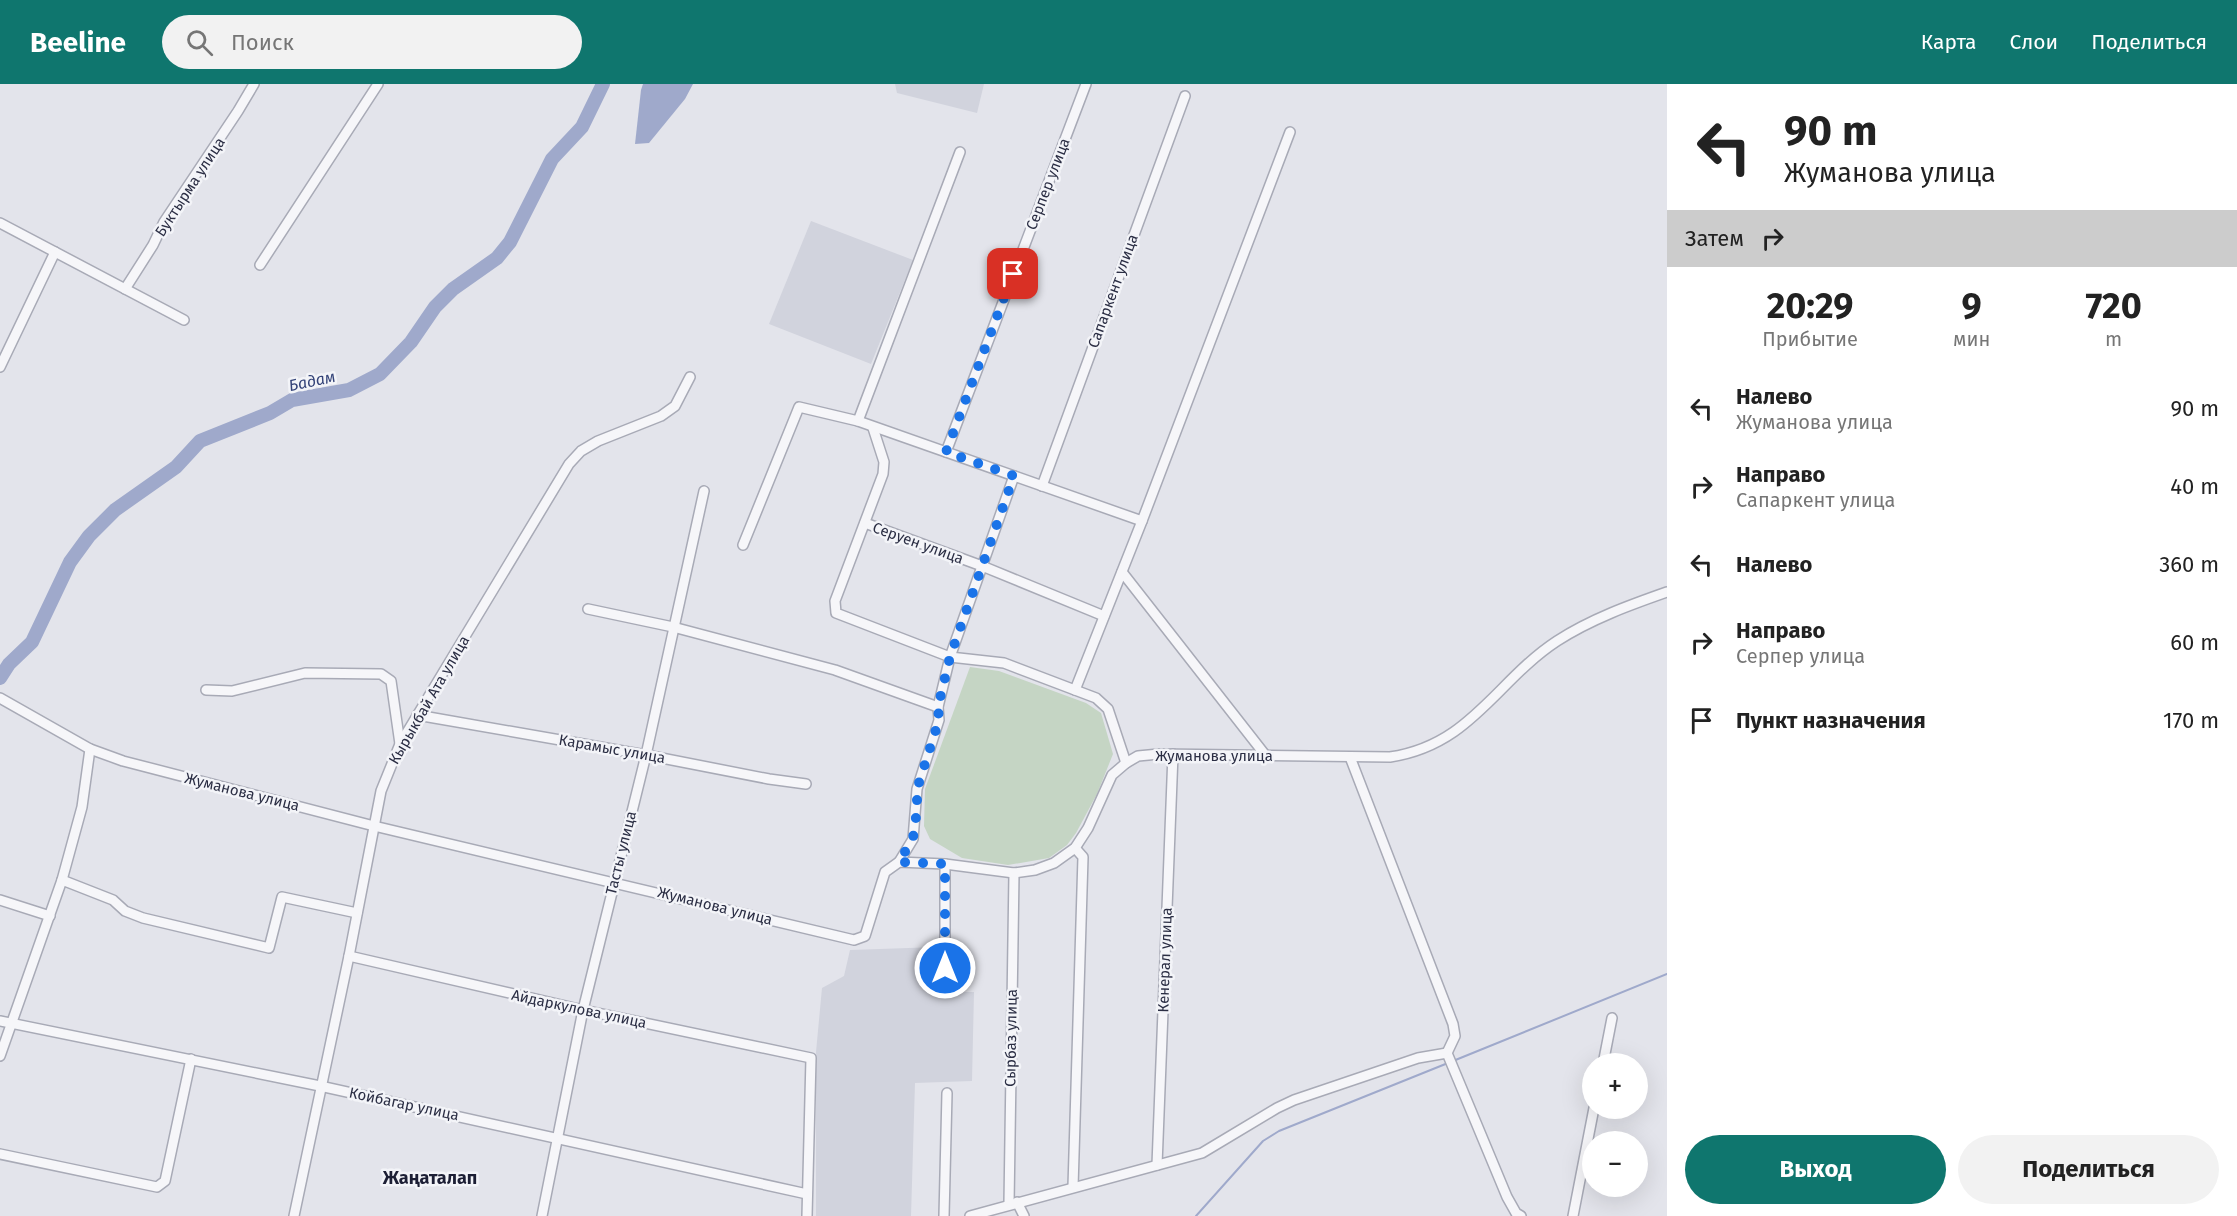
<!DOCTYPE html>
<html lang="ru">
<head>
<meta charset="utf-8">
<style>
  body { margin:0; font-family:"Fira Sans",sans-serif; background:#f2f2f2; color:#222; height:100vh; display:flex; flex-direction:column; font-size:22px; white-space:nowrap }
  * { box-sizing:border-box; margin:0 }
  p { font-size:20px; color:#767676 }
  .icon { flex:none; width:33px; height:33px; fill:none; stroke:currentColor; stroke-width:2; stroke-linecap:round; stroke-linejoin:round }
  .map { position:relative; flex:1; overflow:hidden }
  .details { display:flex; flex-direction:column; background:#fff; width:570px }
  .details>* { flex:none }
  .top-card { background:#fff; color:#222; overflow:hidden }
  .controls { position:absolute; left:1582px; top:969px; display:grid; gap:12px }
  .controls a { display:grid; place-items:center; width:66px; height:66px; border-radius:50%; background:#fff; box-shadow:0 6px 24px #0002; font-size:30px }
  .pin { position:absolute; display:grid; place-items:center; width:51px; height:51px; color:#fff; margin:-26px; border-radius:12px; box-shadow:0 3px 9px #0006 }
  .me { position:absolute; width:66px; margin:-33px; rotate:0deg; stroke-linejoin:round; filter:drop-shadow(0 0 4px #0008) }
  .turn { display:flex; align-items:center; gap:21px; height:126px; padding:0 18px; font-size:27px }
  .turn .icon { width:78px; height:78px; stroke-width:2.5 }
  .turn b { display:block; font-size:42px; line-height:51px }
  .then { display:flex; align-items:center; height:57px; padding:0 18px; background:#0003; gap:12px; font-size:22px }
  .eta { display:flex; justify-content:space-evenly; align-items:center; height:102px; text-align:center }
  .eta b { font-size:36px; font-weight:700; line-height:42px }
  .primary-button { display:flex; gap:12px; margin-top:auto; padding:12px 18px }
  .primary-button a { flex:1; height:69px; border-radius:36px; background:#0f766e; color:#fff; font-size:24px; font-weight:700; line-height:69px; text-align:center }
  .primary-button a+a { background:#f2f2f2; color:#222 }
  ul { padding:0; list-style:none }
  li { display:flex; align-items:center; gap:18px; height:78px; padding:0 18px }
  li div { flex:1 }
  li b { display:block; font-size:22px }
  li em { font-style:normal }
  header { display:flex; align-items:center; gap:36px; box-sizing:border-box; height:84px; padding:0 30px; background:#0f766e; color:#fff }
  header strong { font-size:28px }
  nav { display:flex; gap:33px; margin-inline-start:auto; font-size:21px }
  .search { width:420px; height:54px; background:#f2f2f2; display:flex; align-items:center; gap:15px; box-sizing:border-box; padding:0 21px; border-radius:33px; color:#767676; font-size:22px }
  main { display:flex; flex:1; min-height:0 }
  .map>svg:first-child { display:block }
</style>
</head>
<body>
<header>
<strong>Beeline</strong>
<div class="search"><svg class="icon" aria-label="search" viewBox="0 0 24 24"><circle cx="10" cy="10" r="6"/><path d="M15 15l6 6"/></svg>Поиск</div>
<nav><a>Карта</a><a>Слои</a><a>Поделиться</a></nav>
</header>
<main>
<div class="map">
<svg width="1667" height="1132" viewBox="0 0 1667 1132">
  <rect width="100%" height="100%" fill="#e3e4eb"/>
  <!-- built -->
  <g fill="#d1d3dd">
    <path d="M 895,0 L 984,0 L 977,29 L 897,9 Z"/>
    <path d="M 811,137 L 913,176 L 871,280 L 769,240 Z"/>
    <path d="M 938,863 L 936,908 L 974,908 L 972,997 L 915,999 L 911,1132 L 816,1132 L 816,968 L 822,904 L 844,892 L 850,866 Z"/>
  </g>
  <!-- green -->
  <path fill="#c5d5c4" d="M 970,583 L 999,587 L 1086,619 L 1101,629 L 1113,670 L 1097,710 L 1076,749 L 1067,761 L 1049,774 L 1008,781 L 962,774 L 930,755 L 924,742 L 925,705 Z"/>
  <!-- water -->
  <path fill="#9fa9cb" d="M 643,0 L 693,0 L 685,15 L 649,59 L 635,60 L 641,6 Z"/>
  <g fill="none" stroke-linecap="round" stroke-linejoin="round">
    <!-- stream -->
    <g stroke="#9fa9cb" stroke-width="2">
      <path d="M 1453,977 L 1667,890"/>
      <path d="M 1196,1132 L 1263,1057 L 1279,1047 L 1448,979"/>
    </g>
    <!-- river -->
    <path stroke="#9fa9cb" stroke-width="14" d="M 0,594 L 9,580 L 32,558 L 70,478 L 89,452 L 115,426 L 176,383 L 200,357 L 270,329 L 292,316 L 349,306 L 380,290 L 411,258 L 435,223 L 453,205 L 497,174 L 510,158 L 552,75 L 582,43 L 603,0"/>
    <!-- street casing -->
    <g stroke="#a8aab6" stroke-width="12">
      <g id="street">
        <path d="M 0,139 L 184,236"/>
        <path d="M 260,181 L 378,0"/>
        <path d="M 125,205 L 153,161 L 164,138 L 238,27 L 254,0"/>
        <path d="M 0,283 L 55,168"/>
        <path d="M 858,337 L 960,68"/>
        <path d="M 873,344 L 884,378 L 883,390 L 835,517 L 836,529 L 950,573 L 1004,579 L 1096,614 L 1108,625 L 1126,679"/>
        <path d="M 946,368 L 1086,0"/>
        <path d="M 1042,402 L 1185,12"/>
        <path d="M 865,439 L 982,482 L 1104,532"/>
        <path d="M 743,461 L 799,323 L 858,337 L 1142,437"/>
        <path d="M 1122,488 L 1266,672"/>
        <path d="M 588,525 L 673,543 L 835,586 L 938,623"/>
        <path d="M 206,606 L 232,607 L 305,589 L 381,590 L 391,597 L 400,660"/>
        <path d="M 1075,606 L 1142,437 L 1290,48"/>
        <path d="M 0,614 L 90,665 L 123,677 L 374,742 L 854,856 L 865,852 L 885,788 L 899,778 L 945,780 L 1014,789 L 1035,786 L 1054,779 L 1075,764 L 1088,744 L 1112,691 L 1126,679 L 1138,672 L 1159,670 L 1390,673 C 1471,661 1496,597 1557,557 C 1591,535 1630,521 1667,508"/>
        <path d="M 417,631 L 646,671 L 769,695 L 806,700"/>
        <path d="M 1350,673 L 1453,940 L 1455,952 L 1447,969 L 1507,1113 L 1516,1129 L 1521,1132"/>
        <path d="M 899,778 L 913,755 L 917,705 L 939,636 L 938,623 L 950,573 L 1014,392"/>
        <path d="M 945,780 L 945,905"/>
        <path d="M 62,796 L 113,816 L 125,827 L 143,834 L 269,864 L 282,813 L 357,829"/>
        <path d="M 0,816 L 50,832"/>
        <path d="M 349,872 L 583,926 L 811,974 L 807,1132"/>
        <path d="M 0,937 L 320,1002 L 807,1110"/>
        <path d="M 0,972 L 62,796 L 82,723 L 90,665"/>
        <path d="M 1603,980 L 1612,934"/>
        <path d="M 0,1070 L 157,1103 L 165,1097 L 191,975"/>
        <path d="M 1157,1081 L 1173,670"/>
        <path d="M 1073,1103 L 1083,773 L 1075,764"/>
        <path d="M 1017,1118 L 1024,1132"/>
        <path d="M 1009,1120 L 1014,789"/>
        <path d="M 294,1132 L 349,872 L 381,707 L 400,660 L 569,380 L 581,367 L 598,357 L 661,332 L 675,322 L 690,293"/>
        <path d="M 542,1132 L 583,926 L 646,671 L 704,407"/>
        <path d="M 944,1132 L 947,1009"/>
        <path d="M 970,1132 L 1202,1069 L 1277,1024 L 1294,1016 L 1418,974 L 1447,969"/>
        <path d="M 1573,1132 L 1594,1024"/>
      </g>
    </g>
    <!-- street -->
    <use href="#street" stroke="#f6f6f9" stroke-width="9"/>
  </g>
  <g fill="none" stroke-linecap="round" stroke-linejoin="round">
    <!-- route -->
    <path stroke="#1a73e8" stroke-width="10" stroke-dasharray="0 18" d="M 945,884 L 945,780 L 899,778 L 913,754 L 917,726 L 917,705 L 939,636 L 938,623 L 950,573 L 1014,392 L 946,368 L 1013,190"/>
  </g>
  <g text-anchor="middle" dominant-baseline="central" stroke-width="5" stroke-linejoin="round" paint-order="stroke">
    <!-- street labels -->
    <g font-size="15" fill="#2b2e44" stroke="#f3f4f8">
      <text transform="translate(1048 100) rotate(-69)">Серпер улица</text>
      <text transform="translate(190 103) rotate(-57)">Буктырма улица</text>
      <text transform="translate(1113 207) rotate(-70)">Сапаркент улица</text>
      <text transform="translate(918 459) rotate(20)">Серуен улица</text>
      <text transform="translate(429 616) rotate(-60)">Кырыкбай Ата улица</text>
      <text transform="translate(612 665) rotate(10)">Карамыс улица</text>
      <text x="1214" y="672">Жуманова улица</text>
      <text transform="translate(242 708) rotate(14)">Жуманова улица</text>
      <text transform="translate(621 769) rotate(-76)">Тасты улица</text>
      <text transform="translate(715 822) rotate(14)">Жуманова улица</text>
      <text transform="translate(1165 876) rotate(-88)">Кенерал улица</text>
      <text transform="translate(579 925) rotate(12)">Айдаркулова улица</text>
      <text transform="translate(1011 954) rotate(-89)">Сырбаз улица</text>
      <text transform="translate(404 1020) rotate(12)">Койбагар улица</text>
    </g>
    <!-- water labels -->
    <g font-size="16" font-style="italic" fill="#344378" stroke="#f3f4f8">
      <text transform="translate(312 297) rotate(-12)">Бадам</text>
    </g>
    <!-- quarter labels -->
    <g font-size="18" font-weight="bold" fill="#1d1f35" stroke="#f3f4f8">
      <text x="430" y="1094">Жаңаталап</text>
    </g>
  </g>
</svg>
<div class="controls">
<a>+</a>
<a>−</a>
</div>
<div class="pin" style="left:1013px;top:190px;background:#d93025"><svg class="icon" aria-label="arrive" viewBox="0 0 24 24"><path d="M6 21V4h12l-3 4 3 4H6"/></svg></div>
<svg class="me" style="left:945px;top:884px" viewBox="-20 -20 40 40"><circle r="17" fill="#1a73e8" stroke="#fff" stroke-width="3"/><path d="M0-11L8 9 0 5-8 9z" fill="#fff"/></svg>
</div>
<section class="details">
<div class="top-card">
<div class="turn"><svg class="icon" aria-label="left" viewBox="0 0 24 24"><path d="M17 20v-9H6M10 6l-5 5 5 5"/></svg><div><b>90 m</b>Жуманова улица</div></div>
<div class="then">Затем<svg class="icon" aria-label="right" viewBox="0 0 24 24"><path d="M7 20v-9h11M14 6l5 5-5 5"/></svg></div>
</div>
<div class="eta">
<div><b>20:29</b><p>Прибытие</p></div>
<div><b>9</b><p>мин</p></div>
<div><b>720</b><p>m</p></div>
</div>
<ul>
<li><svg class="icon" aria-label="left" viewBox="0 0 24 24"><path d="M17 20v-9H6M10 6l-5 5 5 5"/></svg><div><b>Налево</b><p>Жуманова улица</p></div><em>90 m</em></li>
<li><svg class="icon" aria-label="right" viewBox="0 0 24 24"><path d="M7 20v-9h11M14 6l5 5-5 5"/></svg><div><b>Направо</b><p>Сапаркент улица</p></div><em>40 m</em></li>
<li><svg class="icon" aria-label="left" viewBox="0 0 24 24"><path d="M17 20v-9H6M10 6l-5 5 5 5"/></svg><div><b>Налево</b></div><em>360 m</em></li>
<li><svg class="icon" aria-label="right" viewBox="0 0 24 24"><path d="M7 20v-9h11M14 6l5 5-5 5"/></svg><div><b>Направо</b><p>Серпер улица</p></div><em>60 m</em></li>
<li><svg class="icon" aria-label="arrive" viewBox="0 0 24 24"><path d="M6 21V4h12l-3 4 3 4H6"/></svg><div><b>Пункт назначения</b></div><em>170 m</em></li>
</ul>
<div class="primary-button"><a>Выход</a><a>Поделиться</a></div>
</section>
</main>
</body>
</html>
